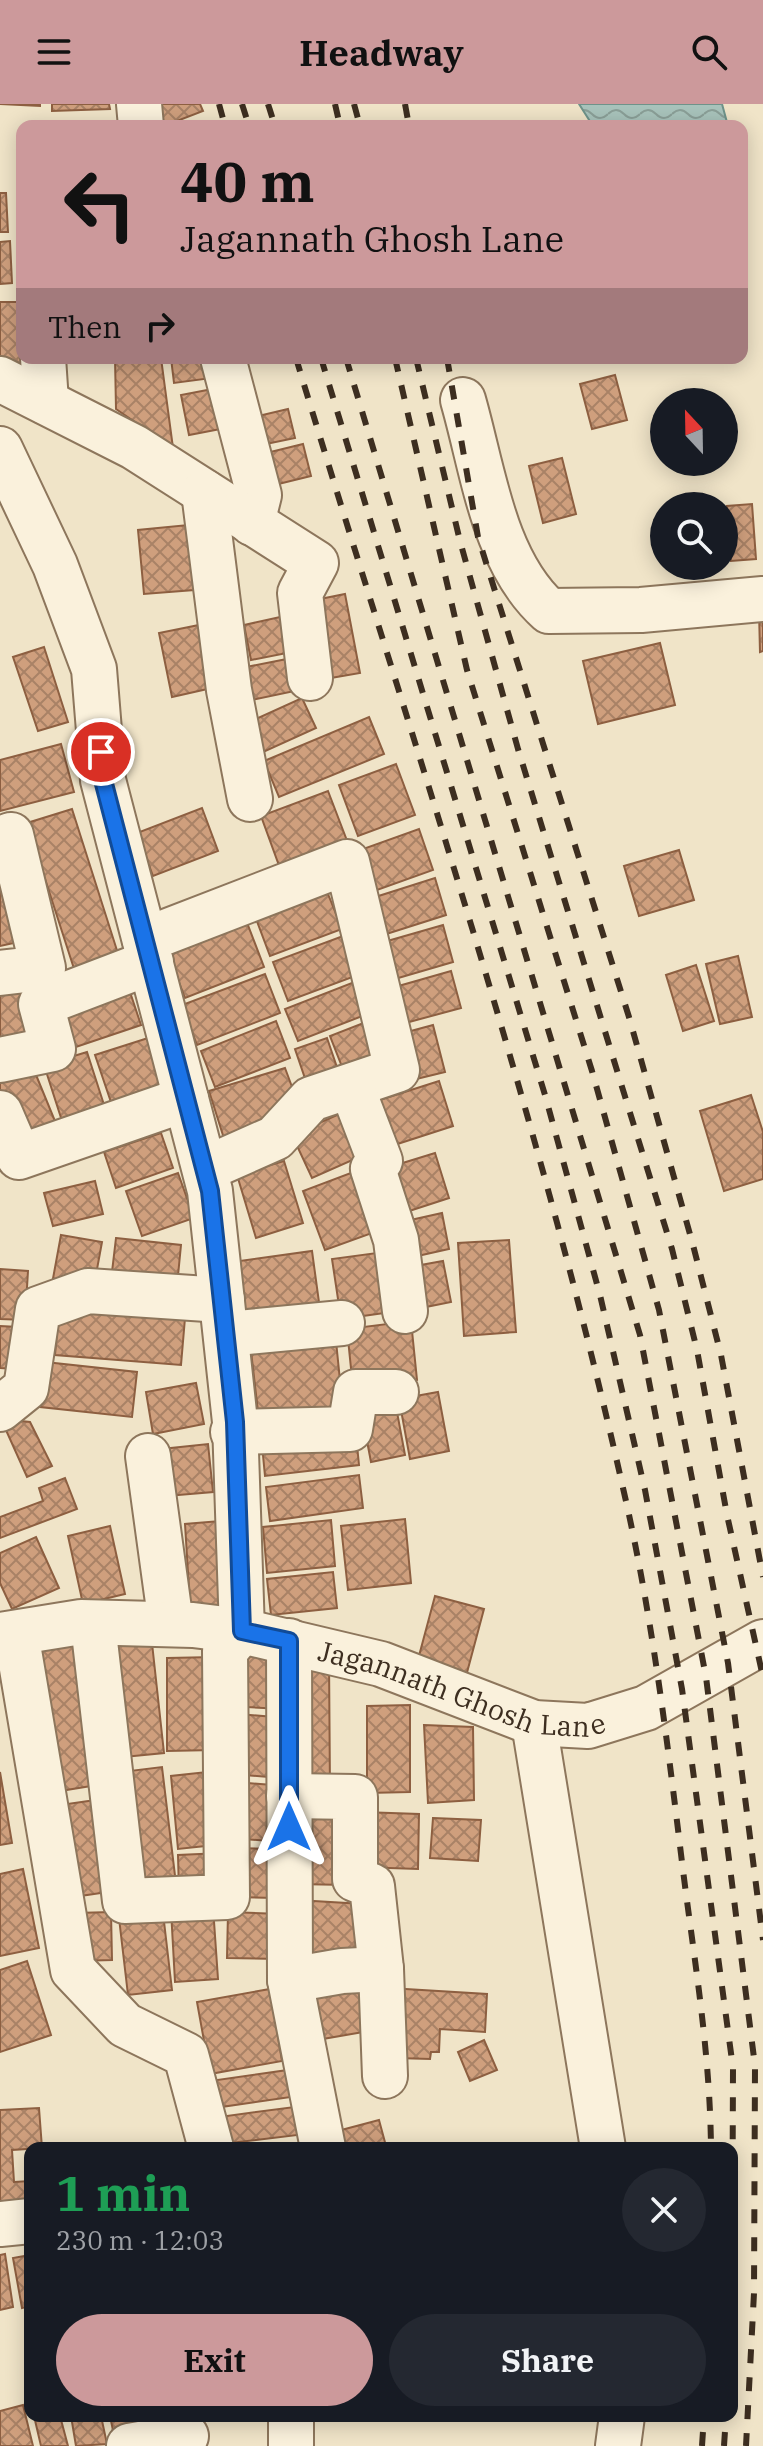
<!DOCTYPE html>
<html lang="en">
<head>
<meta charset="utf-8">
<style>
  body { margin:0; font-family:"IBM Plex Serif",serif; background:#242831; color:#f1f3f6; height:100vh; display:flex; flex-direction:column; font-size:30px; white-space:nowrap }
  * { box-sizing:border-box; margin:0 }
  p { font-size:26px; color:#9ea1a6 }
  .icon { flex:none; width:44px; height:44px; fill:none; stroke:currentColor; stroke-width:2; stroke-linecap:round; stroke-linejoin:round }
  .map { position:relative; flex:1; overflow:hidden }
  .sheet { position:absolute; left:24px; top:2038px; width:714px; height:280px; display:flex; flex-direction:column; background:#171b24; border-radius:16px; box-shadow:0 4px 20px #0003 }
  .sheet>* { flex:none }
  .banner { position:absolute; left:16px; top:16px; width:732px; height:244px; border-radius:16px; box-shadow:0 4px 20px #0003; background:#cc999b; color:#111; overflow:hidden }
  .needle { width:52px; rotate:338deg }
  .fabs { position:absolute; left:650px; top:284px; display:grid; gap:16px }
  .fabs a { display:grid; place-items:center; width:88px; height:88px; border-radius:50%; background:#171b24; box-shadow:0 4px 20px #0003; font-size:40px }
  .pin { position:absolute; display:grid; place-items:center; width:68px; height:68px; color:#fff; margin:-34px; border:4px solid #fff; border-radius:50%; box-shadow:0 2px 8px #0007 }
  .me { position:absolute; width:88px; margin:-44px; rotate:0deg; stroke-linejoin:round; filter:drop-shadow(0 0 6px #0008) }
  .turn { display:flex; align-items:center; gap:28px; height:168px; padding:0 32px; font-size:36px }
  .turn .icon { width:104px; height:104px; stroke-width:2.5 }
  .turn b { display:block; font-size:56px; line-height:68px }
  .then { display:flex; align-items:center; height:76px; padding:0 32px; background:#0003; gap:16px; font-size:30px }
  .round { display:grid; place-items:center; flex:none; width:84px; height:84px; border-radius:42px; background:#242831 }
  .headline { display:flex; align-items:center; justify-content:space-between; height:136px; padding:0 32px }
  h1 { font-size:48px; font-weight:700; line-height:60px; color:#1e9e55 }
  .action { display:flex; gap:16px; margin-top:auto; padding:16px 32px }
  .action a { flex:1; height:92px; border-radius:48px; background:#cc999b; color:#111; font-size:32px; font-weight:700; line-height:92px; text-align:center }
  .action a+a { background:#242831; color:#f1f3f6 }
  header { display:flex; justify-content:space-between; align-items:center; height:104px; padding:0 32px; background:#cc999b; color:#111; font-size:36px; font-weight:700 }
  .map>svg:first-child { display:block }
</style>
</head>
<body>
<header><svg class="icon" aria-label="menu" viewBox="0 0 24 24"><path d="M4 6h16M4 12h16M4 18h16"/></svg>Headway<svg class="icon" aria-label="search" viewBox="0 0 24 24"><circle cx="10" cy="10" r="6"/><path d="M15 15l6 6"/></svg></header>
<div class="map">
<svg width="763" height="2342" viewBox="0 0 763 2342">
  <defs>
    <pattern id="water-waves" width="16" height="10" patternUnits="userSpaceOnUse" patternTransform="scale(2)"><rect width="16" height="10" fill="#a9c4bc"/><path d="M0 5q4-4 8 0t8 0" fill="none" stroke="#8ba098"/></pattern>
    <pattern id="building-cross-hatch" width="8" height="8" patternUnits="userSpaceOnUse" patternTransform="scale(2)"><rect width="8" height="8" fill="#cf9f7d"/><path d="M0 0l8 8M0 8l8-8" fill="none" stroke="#a98266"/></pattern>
  </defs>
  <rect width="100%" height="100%" fill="#f0e4c8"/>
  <!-- water -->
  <path fill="url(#water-waves)" stroke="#6f938a" stroke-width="2" d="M 579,0 L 722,0 L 728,22 L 593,22 Z"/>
  <!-- building -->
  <g fill="url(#building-cross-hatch)" stroke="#8d5f41" stroke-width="2">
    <path d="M 0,0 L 40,0 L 40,2 Z"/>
    <path d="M 52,0 L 109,0 L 110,5 L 52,7 Z"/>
    <path d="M 155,0 L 200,0 L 203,7 L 164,22 Z"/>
    <path d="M 0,89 L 6,89 L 8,128 L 0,128 Z"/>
    <path d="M 10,137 L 12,179 L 0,180 L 0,138 Z"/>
    <path d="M 0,198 L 21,198 L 22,259 L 0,259 Z"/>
    <path d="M 115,254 L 161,254 L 173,344 L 116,305 Z"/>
    <path d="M 171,254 L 209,254 L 212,274 L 174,279 Z"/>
    <path d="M 615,271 L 627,316 L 592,325 L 580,280 Z"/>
    <path d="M 223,283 L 231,323 L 189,331 L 181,291 Z"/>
    <path d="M 288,305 L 295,334 L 252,343 L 246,315 Z"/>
    <path d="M 303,340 L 311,372 L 262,384 L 254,352 Z"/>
    <path d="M 562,354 L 576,410 L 543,419 L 529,362 Z"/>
    <path d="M 752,400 L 756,455 L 731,457 L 727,402 Z"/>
    <path d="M 188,421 L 194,486 L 144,490 L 138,426 Z"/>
    <path d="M 345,490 L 360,569 L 319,576 L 305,498 Z"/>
    <path d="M 759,507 L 763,507 L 763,547 L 760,548 Z"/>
    <path d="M 294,510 L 302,546 L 251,556 L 244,521 Z"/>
    <path d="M 199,521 L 212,584 L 172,593 L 159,529 Z"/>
    <path d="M 660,539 L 675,601 L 598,620 L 583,557 Z"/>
    <path d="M 44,543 L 68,618 L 38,627 L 13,553 Z"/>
    <path d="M 297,553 L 304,585 L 237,599 L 231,566 Z"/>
    <path d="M 302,594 L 316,624 L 261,649 L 247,619 Z"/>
    <path d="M 369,613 L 384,650 L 279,693 L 264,657 Z"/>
    <path d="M 61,640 L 74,688 L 0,707 L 0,656 Z"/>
    <path d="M 396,660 L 415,711 L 358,732 L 339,681 Z"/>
    <path d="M 328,687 L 349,742 L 281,767 L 261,712 Z"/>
    <path d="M 202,704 L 218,747 L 153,772 L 137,729 Z"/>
    <path d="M 72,705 L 121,859 L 77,874 L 27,719 Z"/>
    <path d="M 419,725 L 433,766 L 363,791 L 349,750 Z"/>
    <path d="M 679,746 L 694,796 L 639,812 L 624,762 Z"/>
    <path d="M 0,757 L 32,835 L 0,842 Z"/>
    <path d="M 435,774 L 446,811 L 377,833 L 366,796 Z"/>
    <path d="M 326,785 L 342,825 L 270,852 L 255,812 Z"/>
    <path d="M 246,816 L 264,863 L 185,894 L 167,847 Z"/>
    <path d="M 443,821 L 453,858 L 388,877 L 377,840 Z"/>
    <path d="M 343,832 L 358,871 L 288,897 L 273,858 Z"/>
    <path d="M 738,852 L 752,913 L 720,920 L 706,860 Z"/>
    <path d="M 696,861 L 714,917 L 683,927 L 666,871 Z"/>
    <path d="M 451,867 L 461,904 L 398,921 L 388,885 Z"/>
    <path d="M 265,870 L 280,909 L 197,941 L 182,901 Z"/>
    <path d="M 32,874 L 37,931 L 0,934 L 0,876 Z"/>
    <path d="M 357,877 L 370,909 L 298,937 L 285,905 Z"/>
    <path d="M 128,882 L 141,921 L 61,948 L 47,909 Z"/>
    <path d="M 276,917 L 290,954 L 215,983 L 201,947 Z"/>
    <path d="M 366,918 L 382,959 L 346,973 L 330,932 Z"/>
    <path d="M 433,921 L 445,968 L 408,977 L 396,931 Z"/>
    <path d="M 148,934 L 167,994 L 115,1010 L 95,951 Z"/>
    <path d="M 327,934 L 342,978 L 310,989 L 295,945 Z"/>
    <path d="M 87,948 L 106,1007 L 63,1020 L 44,961 Z"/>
    <path d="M 285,964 L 298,999 L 227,1044 L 209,987 Z"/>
    <path d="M 34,966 L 57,1022 L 18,1038 L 0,994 L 0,979 Z"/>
    <path d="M 439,977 L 453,1022 L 379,1046 L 364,1001 Z"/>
    <path d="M 751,991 L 763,1028 L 763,1075 L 724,1087 L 700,1007 Z"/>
    <path d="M 355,1003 L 375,1046 L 312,1074 L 292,1031 Z"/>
    <path d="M 161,1029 L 173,1064 L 116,1084 L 104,1048 Z"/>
    <path d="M 435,1049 L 449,1094 L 394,1112 L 380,1066 Z"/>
    <path d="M 284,1057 L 303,1119 L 256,1134 L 237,1071 Z"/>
    <path d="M 364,1064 L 386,1124 L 325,1146 L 303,1087 Z"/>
    <path d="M 178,1069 L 194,1114 L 142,1132 L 126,1087 Z"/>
    <path d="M 95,1077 L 103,1110 L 53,1122 L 44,1089 Z"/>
    <path d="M 442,1109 L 449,1145 L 404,1155 L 397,1119 Z"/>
    <path d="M 61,1131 L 102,1138 L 93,1187 L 52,1180 Z"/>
    <path d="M 116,1134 L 181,1141 L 176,1192 L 110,1185 Z"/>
    <path d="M 509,1136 L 516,1228 L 464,1232 L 458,1139 Z"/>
    <path d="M 312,1147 L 321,1213 L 241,1225 L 232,1158 Z"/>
    <path d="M 384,1148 L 392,1208 L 341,1215 L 332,1155 Z"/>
    <path d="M 443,1157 L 451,1198 L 411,1206 L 404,1164 Z"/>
    <path d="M 0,1165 L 28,1167 L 25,1216 L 0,1215 Z"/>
    <path d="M 59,1204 L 185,1214 L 181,1261 L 55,1251 Z"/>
    <path d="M 411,1217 L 417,1276 L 353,1284 L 347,1225 Z"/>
    <path d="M 0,1222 L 18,1223 L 14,1265 L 0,1264 Z"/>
    <path d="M 336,1237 L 344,1316 L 260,1325 L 251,1247 Z"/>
    <path d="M 36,1257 L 137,1268 L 132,1313 L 31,1302 Z"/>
    <path d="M 196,1279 L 204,1320 L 153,1330 L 146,1288 Z"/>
    <path d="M 438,1288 L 449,1347 L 410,1355 L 399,1295 Z"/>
    <path d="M 394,1292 L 405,1351 L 371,1358 L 360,1300 Z"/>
    <path d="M 1,1315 L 30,1318 L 52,1362 L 27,1373 Z"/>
    <path d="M 356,1331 L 359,1361 L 265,1372 L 262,1341 Z"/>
    <path d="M 208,1340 L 213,1388 L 167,1392 L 162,1345 Z"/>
    <path d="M 359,1371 L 363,1404 L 270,1417 L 266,1383 Z"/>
    <path d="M 65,1374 L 77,1405 L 0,1434 L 0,1413 L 43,1397 L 39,1384 Z"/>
    <path d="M 405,1415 L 411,1479 L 348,1486 L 341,1422 Z"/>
    <path d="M 331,1416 L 335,1462 L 267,1469 L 263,1423 Z"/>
    <path d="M 220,1417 L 230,1501 L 190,1501 L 185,1420 Z"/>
    <path d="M 110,1422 L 125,1490 L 83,1500 L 68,1432 Z"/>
    <path d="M 36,1433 L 59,1484 L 12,1505 L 0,1479 L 0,1449 Z"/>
    <path d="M 333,1468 L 337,1504 L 271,1511 L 267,1475 Z"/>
    <path d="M 435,1492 L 484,1505 L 465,1576 L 416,1563 Z"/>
    <path d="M 151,1530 L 164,1649 L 114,1654 L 101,1535 Z"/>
    <path d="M 89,1539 L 110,1679 L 60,1687 L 39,1547 Z"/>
    <path d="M 231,1550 L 284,1552 L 281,1605 L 228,1602 Z"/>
    <path d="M 215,1553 L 214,1646 L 167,1647 L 167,1554 Z"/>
    <path d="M 295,1554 L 329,1554 L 330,1687 L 297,1688 Z"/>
    <path d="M 410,1601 L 410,1688 L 367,1689 L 367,1602 Z"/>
    <path d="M 238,1610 L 286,1614 L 280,1674 L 233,1670 Z"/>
    <path d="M 424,1621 L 473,1623 L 474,1696 L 428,1699 Z"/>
    <path d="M 162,1663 L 176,1780 L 127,1786 L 113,1669 Z"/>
    <path d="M 216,1667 L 224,1740 L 178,1745 L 171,1672 Z"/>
    <path d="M 0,1668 L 12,1739 L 0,1741 Z"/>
    <path d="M 236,1678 L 285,1682 L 281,1738 L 232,1734 Z"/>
    <path d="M 103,1695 L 115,1787 L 73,1793 L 60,1701 Z"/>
    <path d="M 297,1702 L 348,1702 L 347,1781 L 296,1780 Z"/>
    <path d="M 362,1708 L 419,1710 L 418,1765 L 360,1763 Z"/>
    <path d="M 433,1714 L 481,1716 L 478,1757 L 430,1754 Z"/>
    <path d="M 233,1744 L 276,1745 L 275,1794 L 232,1793 Z"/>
    <path d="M 221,1749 L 222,1788 L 179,1789 L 178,1751 Z"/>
    <path d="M 23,1765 L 39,1844 L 0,1852 L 0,1770 Z"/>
    <path d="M 297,1796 L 363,1800 L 359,1865 L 293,1862 Z"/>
    <path d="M 213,1803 L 218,1875 L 175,1878 L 171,1806 Z"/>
    <path d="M 111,1808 L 112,1856 L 77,1857 L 76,1809 Z"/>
    <path d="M 228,1808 L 280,1810 L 278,1855 L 227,1854 Z"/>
    <path d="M 163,1809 L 172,1886 L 128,1891 L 119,1814 Z"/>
    <path d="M 27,1857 L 51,1931 L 0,1948 L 0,1866 Z"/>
    <path d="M 360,1876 L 369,1927 L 311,1937 L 302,1886 Z"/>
    <path d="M 389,1884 L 487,1890 L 485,1928 L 440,1925 L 439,1948 L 431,1948 L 430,1955 L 396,1954 Z"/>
    <path d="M 270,1885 L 282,1957 L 210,1970 L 197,1898 Z"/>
    <path d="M 484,1936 L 497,1966 L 470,1977 L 458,1948 Z"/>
    <path d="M 295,1965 L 298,1992 L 214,2004 L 210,1977 Z"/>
    <path d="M 302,2002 L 306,2030 L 222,2040 L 219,2013 Z"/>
    <path d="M 39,2004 L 42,2044 L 12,2046 L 14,2078 L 30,2077 L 30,2112 L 0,2115 L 0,2006 Z"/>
    <path d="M 379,2016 L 386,2042 L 334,2044 L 330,2029 Z"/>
    <path d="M 299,2039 L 300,2044 L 271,2044 Z"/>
    <path d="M 5,2150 L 13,2203 L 0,2206 L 0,2151 Z"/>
    <path d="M 30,2151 L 30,2202 L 22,2204 L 13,2154 Z"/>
    <path d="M 23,2301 L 33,2342 L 0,2342 L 0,2307 Z"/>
    <path d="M 34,2312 L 60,2312 L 68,2342 L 41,2342 Z"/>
    <path d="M 71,2312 L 101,2312 L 107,2340 L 76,2342 Z"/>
    <path d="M 110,2312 L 178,2312 L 116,2341 Z"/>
  </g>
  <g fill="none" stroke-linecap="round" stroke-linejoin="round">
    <!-- minor casing -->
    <g stroke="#8d765c" stroke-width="48">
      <g id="minor">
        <path d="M 139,0 L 141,22"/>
        <path d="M 43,254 L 46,298"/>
        <path d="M 223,254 L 259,391 L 252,419"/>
        <path d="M 0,275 L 134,343 L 316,459 L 300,489 L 310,574"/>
        <path d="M 463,296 C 483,365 493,457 549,507 L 641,506 L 763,495"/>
        <path d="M 0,345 L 55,461 L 94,565 L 103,676 L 210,1087 L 235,1318 L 242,1527 L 225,1547 L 227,1793 L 125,1797 L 93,1520"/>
        <path d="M 204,388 L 229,586 L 250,695"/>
        <path d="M 0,735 L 11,731 L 43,864 L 0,869"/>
        <path d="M 145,836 L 347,758 L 397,966 L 311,995 L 275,1034 L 205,1065"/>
        <path d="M 0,956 L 53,945 L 41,900 L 151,858"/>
        <path d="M 352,984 L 380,1057 L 373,1065 L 396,1136 L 405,1207"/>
        <path d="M 0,1009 L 19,1053 L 186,995"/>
        <path d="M 227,1230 L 342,1219"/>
        <path d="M 0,1305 L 26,1284 L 38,1205 L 88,1187 L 222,1196"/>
        <path d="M 233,1328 L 350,1325 L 356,1288 L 396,1288"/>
        <path d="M 148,1352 L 171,1520"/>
        <path d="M 16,1529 L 73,1866 L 125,1921 L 186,1951 L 211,2044"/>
        <path id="s1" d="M 0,1531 L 81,1518 L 193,1521 L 242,1527 L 381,1560 L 534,1619 L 588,1622 L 646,1604 L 763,1538"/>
        <path d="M 289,1537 L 290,1876 L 323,2044"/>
        <path d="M 534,1619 L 603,2044"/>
        <path d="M 289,1692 L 355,1693 L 355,1775 L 372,1782 L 381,1865 L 385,1972"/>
        <path d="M 290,1876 L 342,1867 L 381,1865"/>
        <path d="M 0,2120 L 30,2117"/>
        <path d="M 291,2312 L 291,2342"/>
        <path d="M 129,2342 L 186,2332"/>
        <path d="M 618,2342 L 622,2312"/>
      </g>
    </g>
    <!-- minor -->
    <use href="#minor" stroke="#faf1dc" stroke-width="44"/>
    <!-- rail -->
    <g stroke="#3d2e20" stroke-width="6" stroke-dasharray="14 14" stroke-linecap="butt">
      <path d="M 219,0 L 225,22"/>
      <path d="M 242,0 L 249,22"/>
      <path d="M 268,0 L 275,22"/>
      <path d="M 335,0 L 340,22"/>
      <path d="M 354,0 L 360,22"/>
      <path d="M 405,0 L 409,22"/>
      <path d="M 296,254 C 409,629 537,1001 623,1384 C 651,1505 666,1627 681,1750 C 693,1850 710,1942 711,2044"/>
      <path d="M 321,254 L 545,991 L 600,1191 L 645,1386 L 682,1585 L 733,1964 L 732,2210"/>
      <path d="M 346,254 L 640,1231 L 706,1573 L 755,1962 L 754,2189 L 746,2342"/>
      <path d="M 395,254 L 467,566 L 592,967 L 659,1206 L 728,1559 L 763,1836"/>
      <path d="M 416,254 L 460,437 L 518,645 L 672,1145 L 697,1246 L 727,1411 L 763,1573"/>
      <path d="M 447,254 L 478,433 L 629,913 L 693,1141 L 721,1251 L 763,1473"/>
      <path d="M 702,2342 L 704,2312"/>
      <path d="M 724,2342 L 726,2312"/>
    </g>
  </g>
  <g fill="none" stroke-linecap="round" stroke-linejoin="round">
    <!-- route casing -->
    <g stroke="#114b97" stroke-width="20">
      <path id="route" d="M 101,648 L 103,676 L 210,1087 L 235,1318 L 242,1527 L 289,1537 L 289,1723"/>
    </g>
    <!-- route -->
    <use href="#route" stroke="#1a73e8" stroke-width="14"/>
  </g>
  <g text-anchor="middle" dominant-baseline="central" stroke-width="8" stroke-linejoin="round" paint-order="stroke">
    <!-- street labels -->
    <g font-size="28" fill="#3d2e20" stroke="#f7eed8">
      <text stroke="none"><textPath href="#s1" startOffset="472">Jagannath Ghosh Lane</textPath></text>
    </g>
  </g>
</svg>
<div class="fabs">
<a><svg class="needle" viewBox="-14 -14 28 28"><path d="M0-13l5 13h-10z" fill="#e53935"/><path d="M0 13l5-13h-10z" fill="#9ea1a6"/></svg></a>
<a><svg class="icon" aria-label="search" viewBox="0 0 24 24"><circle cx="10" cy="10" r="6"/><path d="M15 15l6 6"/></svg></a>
</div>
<div class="pin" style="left:101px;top:648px;background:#d93025"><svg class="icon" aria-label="arrive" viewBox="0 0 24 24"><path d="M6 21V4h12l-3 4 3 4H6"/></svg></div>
<svg class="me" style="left:289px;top:1723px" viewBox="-20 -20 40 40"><path d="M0-17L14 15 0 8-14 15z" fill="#1a73e8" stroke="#fff" stroke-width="4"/></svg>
<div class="banner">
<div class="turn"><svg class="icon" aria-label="left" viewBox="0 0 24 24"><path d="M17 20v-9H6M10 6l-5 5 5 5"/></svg><div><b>40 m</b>Jagannath Ghosh Lane</div></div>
<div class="then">Then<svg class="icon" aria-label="right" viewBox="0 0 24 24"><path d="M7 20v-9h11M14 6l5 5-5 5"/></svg></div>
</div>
<section class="sheet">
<div class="headline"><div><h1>1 min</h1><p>230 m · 12:03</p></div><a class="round"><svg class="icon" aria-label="close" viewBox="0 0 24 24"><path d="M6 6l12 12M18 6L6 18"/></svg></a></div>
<div class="action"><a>Exit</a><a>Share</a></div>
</section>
</div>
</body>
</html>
